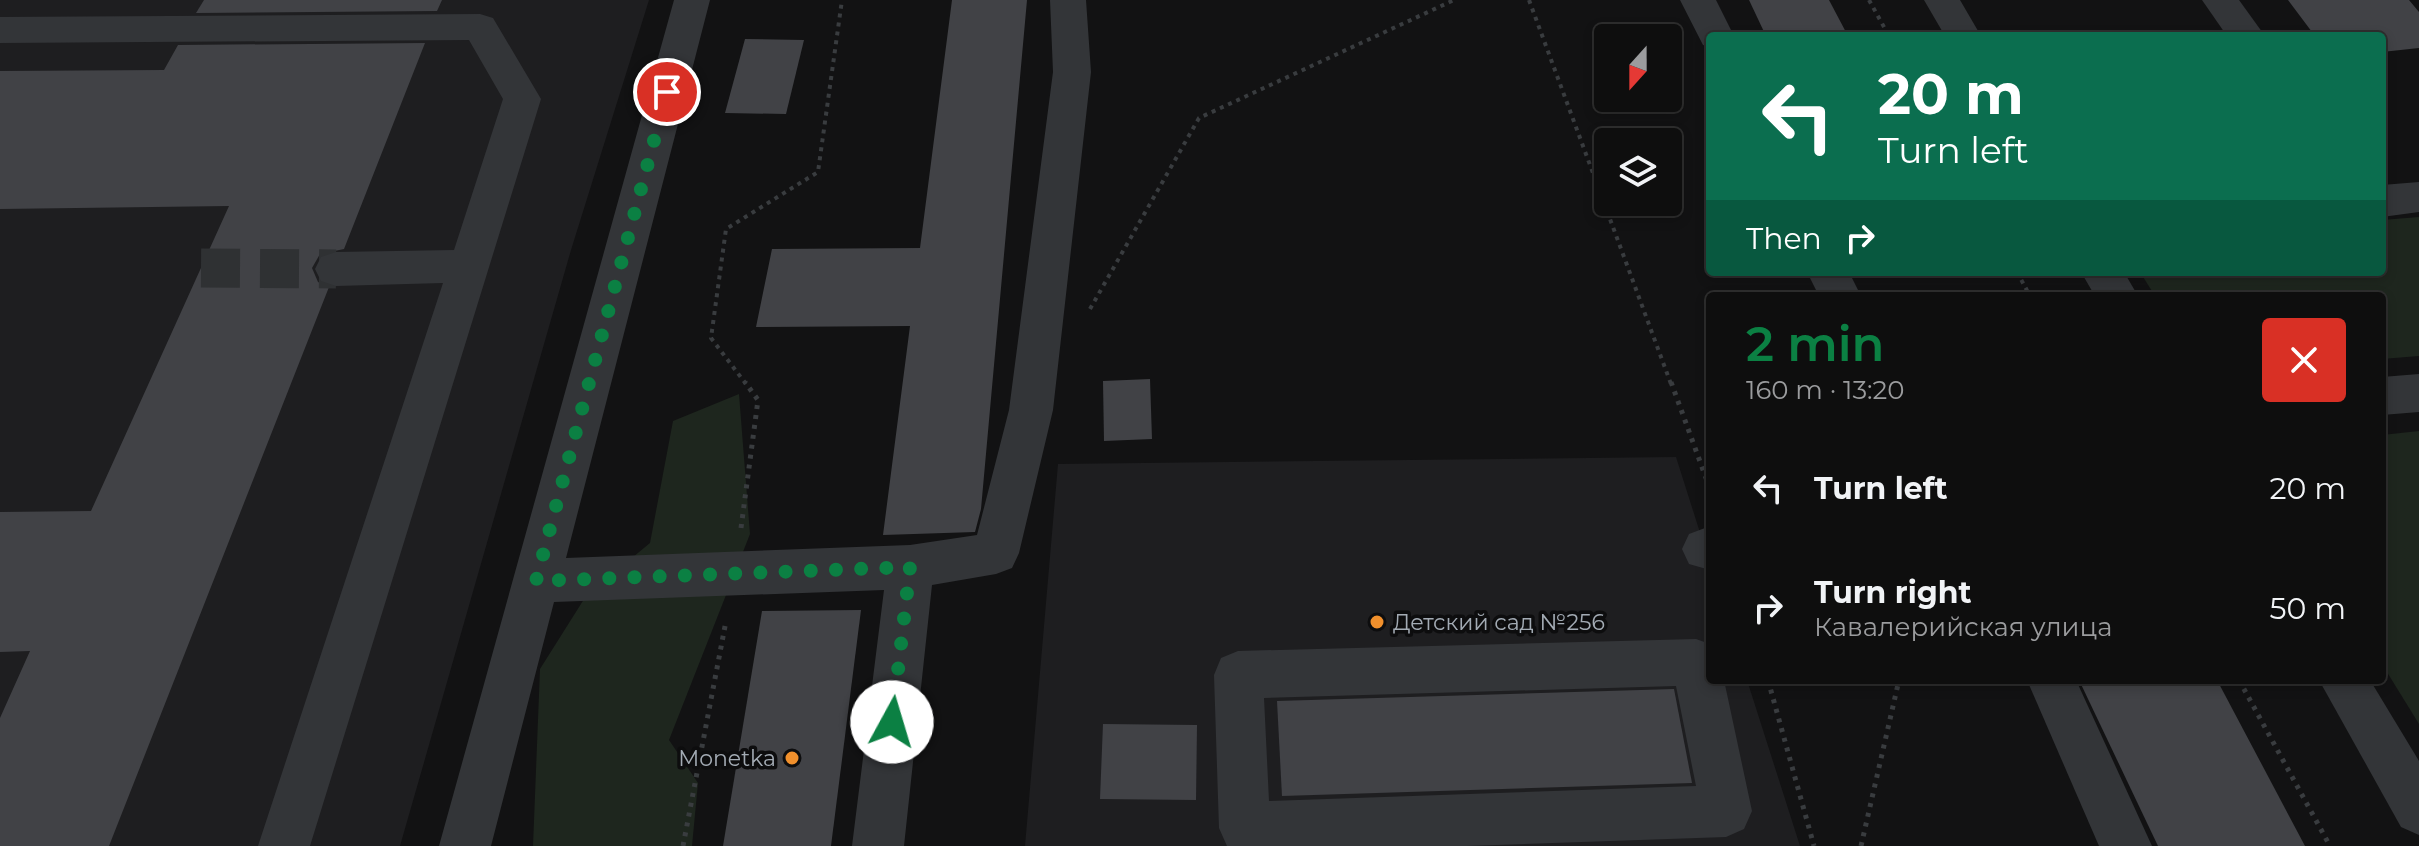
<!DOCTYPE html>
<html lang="en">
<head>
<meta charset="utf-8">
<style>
  body { margin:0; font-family:Montserrat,sans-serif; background:#1c1c1c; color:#f1f3f6; height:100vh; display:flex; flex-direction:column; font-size:30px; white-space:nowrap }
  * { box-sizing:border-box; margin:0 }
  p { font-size:26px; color:#9b9c9e }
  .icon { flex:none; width:44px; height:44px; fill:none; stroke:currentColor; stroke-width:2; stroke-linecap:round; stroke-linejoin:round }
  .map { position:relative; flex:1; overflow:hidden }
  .details { position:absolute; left:1706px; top:292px; width:680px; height:392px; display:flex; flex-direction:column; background:#0e0e0e; border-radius:8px; box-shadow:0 4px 12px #0003,0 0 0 2px #2e2e2e }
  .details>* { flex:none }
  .guide { position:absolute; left:1706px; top:32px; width:680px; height:244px; border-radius:8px; box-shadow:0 4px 12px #0003,0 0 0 2px #2e2e2e; background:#0b6e4f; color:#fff; overflow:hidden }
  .needle { width:52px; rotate:201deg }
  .buttons { position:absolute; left:1594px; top:24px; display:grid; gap:16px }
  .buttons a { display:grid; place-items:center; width:88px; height:88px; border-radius:8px; background:#0e0e0e; box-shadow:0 4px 12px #0003,0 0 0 2px #2e2e2e; font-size:40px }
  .pin { position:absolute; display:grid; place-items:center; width:68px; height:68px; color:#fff; margin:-34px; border:4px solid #fff; border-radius:50%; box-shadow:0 2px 8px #0007 }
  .me { position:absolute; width:88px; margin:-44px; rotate:6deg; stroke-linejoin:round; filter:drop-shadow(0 0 6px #0008) }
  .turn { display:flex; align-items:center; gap:28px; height:168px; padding:0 40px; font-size:36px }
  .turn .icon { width:104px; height:104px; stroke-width:2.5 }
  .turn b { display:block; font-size:56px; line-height:68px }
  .then { display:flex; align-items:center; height:76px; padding:0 40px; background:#0003; gap:16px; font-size:30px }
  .round { display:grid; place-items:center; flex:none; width:84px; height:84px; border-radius:8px; background:#1c1c1c }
  .head { display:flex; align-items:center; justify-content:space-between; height:136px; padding:0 40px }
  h1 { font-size:48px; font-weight:600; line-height:60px; color:#0b8043 }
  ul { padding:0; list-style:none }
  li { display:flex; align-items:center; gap:24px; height:120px; padding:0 40px }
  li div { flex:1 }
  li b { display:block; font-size:30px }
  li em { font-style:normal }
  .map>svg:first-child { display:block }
</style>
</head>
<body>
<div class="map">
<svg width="2419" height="846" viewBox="0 0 2419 846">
  <rect width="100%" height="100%" fill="#121213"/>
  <!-- built -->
  <g fill="#1e1e20">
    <path d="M 0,0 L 649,0 L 571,250 L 400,846 L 0,846 Z"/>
    <path d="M 1676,457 L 1710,564 L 1710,680 L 1747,680 L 1800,846 L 1025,846 L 1058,464 Z"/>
  </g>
  <!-- green -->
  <g fill="#1e261e">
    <path d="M 2419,217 L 2419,356 L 2382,359 L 2382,296 L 2155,296 L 2140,272 L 2382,272 L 2382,220 Z"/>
    <path d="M 739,394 L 750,534 L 669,740 L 698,783 L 692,846 L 533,846 L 540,669 L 586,596 L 650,543 L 673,421 Z"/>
    <path d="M 2419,431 L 2419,724 L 2382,664 L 2382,435 Z"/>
  </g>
  <!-- building -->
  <g fill="#414246">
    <path d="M 204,0 L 442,0 L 437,11 L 196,13 Z"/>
    <path d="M 952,0 L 1027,0 L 981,509 L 975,532 L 883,535 L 910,326 L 756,327 L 772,249 L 920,248 Z"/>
    <path d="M 1749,0 L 1829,0 L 1848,36 L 1766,36 Z"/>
    <path d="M 2288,0 L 2409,0 L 2419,12 L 2419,48 L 2382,52 L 2382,36 L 2315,36 Z"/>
    <path d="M 745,39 L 804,40 L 786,114 L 725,113 Z"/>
    <path d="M 425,43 L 344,249 L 320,254 L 312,268 L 318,282 L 329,287 L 109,846 L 0,846 L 0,718 L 30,651 L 0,652 L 0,512 L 91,511 L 229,206 L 0,209 L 0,71 L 164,70 L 178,45 Z"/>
    <path d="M 1150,379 L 1152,439 L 1104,441 L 1103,381 Z"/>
    <path d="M 861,610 L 831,846 L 723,846 L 762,611 Z"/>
    <path d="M 2079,680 L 2217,680 L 2305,846 L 2158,846 Z"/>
    <path d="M 1674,689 L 1692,783 L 1282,796 L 1277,701 Z"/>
    <path d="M 1103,724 L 1197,725 L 1196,800 L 1100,799 Z"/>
  </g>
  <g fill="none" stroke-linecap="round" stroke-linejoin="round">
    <!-- minor-tunnel -->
    <path stroke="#2f3133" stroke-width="39" stroke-dasharray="39 20" stroke-linecap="butt" d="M 201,268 L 336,269"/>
    <!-- path-far1 -->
    <g stroke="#393c3f" stroke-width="4" stroke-dasharray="4 5" stroke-linecap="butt">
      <path d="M 1529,0 L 1671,384"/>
      <path d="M 1869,0 L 1889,36"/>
      <path d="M 2017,272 L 2030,296"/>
      <path d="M 1090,309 L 1199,118 L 1454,0"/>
      <path d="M 746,384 L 711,338 L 726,229 L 818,172 L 842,0"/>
    </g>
    <!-- path -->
    <g stroke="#393c3f" stroke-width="5" stroke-dasharray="4 6" stroke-linecap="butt">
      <path d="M 1671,382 L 1710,489"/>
      <path d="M 741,528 L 758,400 L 745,382"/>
      <path d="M 1768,680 L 1814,846"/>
      <path d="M 2239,680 L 2330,846"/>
      <path d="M 683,846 L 726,621"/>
      <path d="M 1861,846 L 1899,680"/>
    </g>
    <!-- minor -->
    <g fill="#333538" fill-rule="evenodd">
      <path d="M 674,0 L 710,0 L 566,558 L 910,545 L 977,535 L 1009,410 L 1053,72 L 1050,0 L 1086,0 L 1091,72 L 1053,410 L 1019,553 L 1012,568 L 996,574 L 932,585 L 904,846 L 852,846 L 884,590 L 554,602 L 491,846 L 439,846 Z"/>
      <path d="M 1680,0 L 1716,0 L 1734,36 L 1710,36 L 1710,47 L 1703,45 Z"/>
      <path d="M 1924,0 L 1960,0 L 1981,36 L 1945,36 Z"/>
      <path d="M 2202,0 L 2239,0 L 2265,36 L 2227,36 Z"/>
      <path d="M 480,14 L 493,18 L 541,99 L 310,846 L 258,846 L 443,283 L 336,286 L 321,281 L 315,269 L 321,257 L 336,252 L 454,250 L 503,99 L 469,40 L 0,43 L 0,17 Z"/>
      <path d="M 2419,182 L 2419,212 L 2382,217 L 2382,185 Z"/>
      <path d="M 1807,272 L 1849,272 L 1861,296 L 1819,296 Z"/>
      <path d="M 2081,272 L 2124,272 L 2138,296 L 2095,296 Z"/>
      <path d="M 2419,374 L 2419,412 L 2382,415 L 2382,377 Z"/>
      <path d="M 1705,528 L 1710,528 L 1710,570 L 1689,564 L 1682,549 L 1689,534 Z"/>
      <path d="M 1696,639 L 1710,644 L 1710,680 L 1724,680 L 1752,811 L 1744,829 L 1726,837 L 1467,846 L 1227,846 L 1219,828 L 1214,675 L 1221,658 L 1238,651 ZM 1676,686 L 1696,786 L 1269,801 L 1264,698 Z"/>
      <path d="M 2027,680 L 2076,680 L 2152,846 L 2099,846 Z"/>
      <path d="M 2319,680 L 2370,680 L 2419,761 L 2419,835 L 2401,827 Z"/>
    </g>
  </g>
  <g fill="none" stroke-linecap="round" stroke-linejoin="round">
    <!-- route -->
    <path stroke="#0b8043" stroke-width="14" stroke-dasharray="0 25.2" d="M 667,92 L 536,581 L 910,567 L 892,722"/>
  </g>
  <!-- markers -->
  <g fill="#f1902c" stroke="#0d0d0e" stroke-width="3">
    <circle cx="1377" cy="622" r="8"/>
    <circle cx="792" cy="758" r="8"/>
  </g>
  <g text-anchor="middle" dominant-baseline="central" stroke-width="7" stroke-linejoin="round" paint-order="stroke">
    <!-- poi labels -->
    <g font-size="22" fill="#a3abb4" stroke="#0d0d0e" text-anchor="start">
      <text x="1393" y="622">Детский сад №256</text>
      <text x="776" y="758" text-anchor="end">Monetka</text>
    </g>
  </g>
</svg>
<div class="buttons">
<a><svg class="needle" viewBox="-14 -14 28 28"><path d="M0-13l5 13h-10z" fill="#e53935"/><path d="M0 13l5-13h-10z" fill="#9b9c9e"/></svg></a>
<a><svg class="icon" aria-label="layers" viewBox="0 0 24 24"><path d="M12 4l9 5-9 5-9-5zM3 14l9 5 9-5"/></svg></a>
</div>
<div class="pin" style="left:667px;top:92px;background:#d93025"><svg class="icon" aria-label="arrive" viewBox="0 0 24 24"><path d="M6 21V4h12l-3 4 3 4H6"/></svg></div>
<svg class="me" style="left:892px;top:722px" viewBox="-20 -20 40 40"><circle r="19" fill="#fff"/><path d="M0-13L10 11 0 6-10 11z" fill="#0b8043"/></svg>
<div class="guide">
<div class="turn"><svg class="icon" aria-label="left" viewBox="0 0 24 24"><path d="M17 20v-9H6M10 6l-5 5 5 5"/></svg><div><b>20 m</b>Turn left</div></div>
<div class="then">Then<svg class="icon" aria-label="right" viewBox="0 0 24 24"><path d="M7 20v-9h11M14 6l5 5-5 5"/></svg></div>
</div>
<section class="details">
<div class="head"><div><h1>2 min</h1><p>160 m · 13:20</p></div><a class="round" style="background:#d93025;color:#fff"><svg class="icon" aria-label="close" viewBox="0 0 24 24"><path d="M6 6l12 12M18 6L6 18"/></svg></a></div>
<ul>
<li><svg class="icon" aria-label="left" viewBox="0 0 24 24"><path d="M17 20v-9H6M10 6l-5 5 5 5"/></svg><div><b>Turn left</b></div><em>20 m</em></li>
<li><svg class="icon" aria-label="right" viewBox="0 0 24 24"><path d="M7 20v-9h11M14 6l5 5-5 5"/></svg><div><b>Turn right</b><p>Кавалерийская улица</p></div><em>50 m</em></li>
</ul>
</section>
</div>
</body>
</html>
